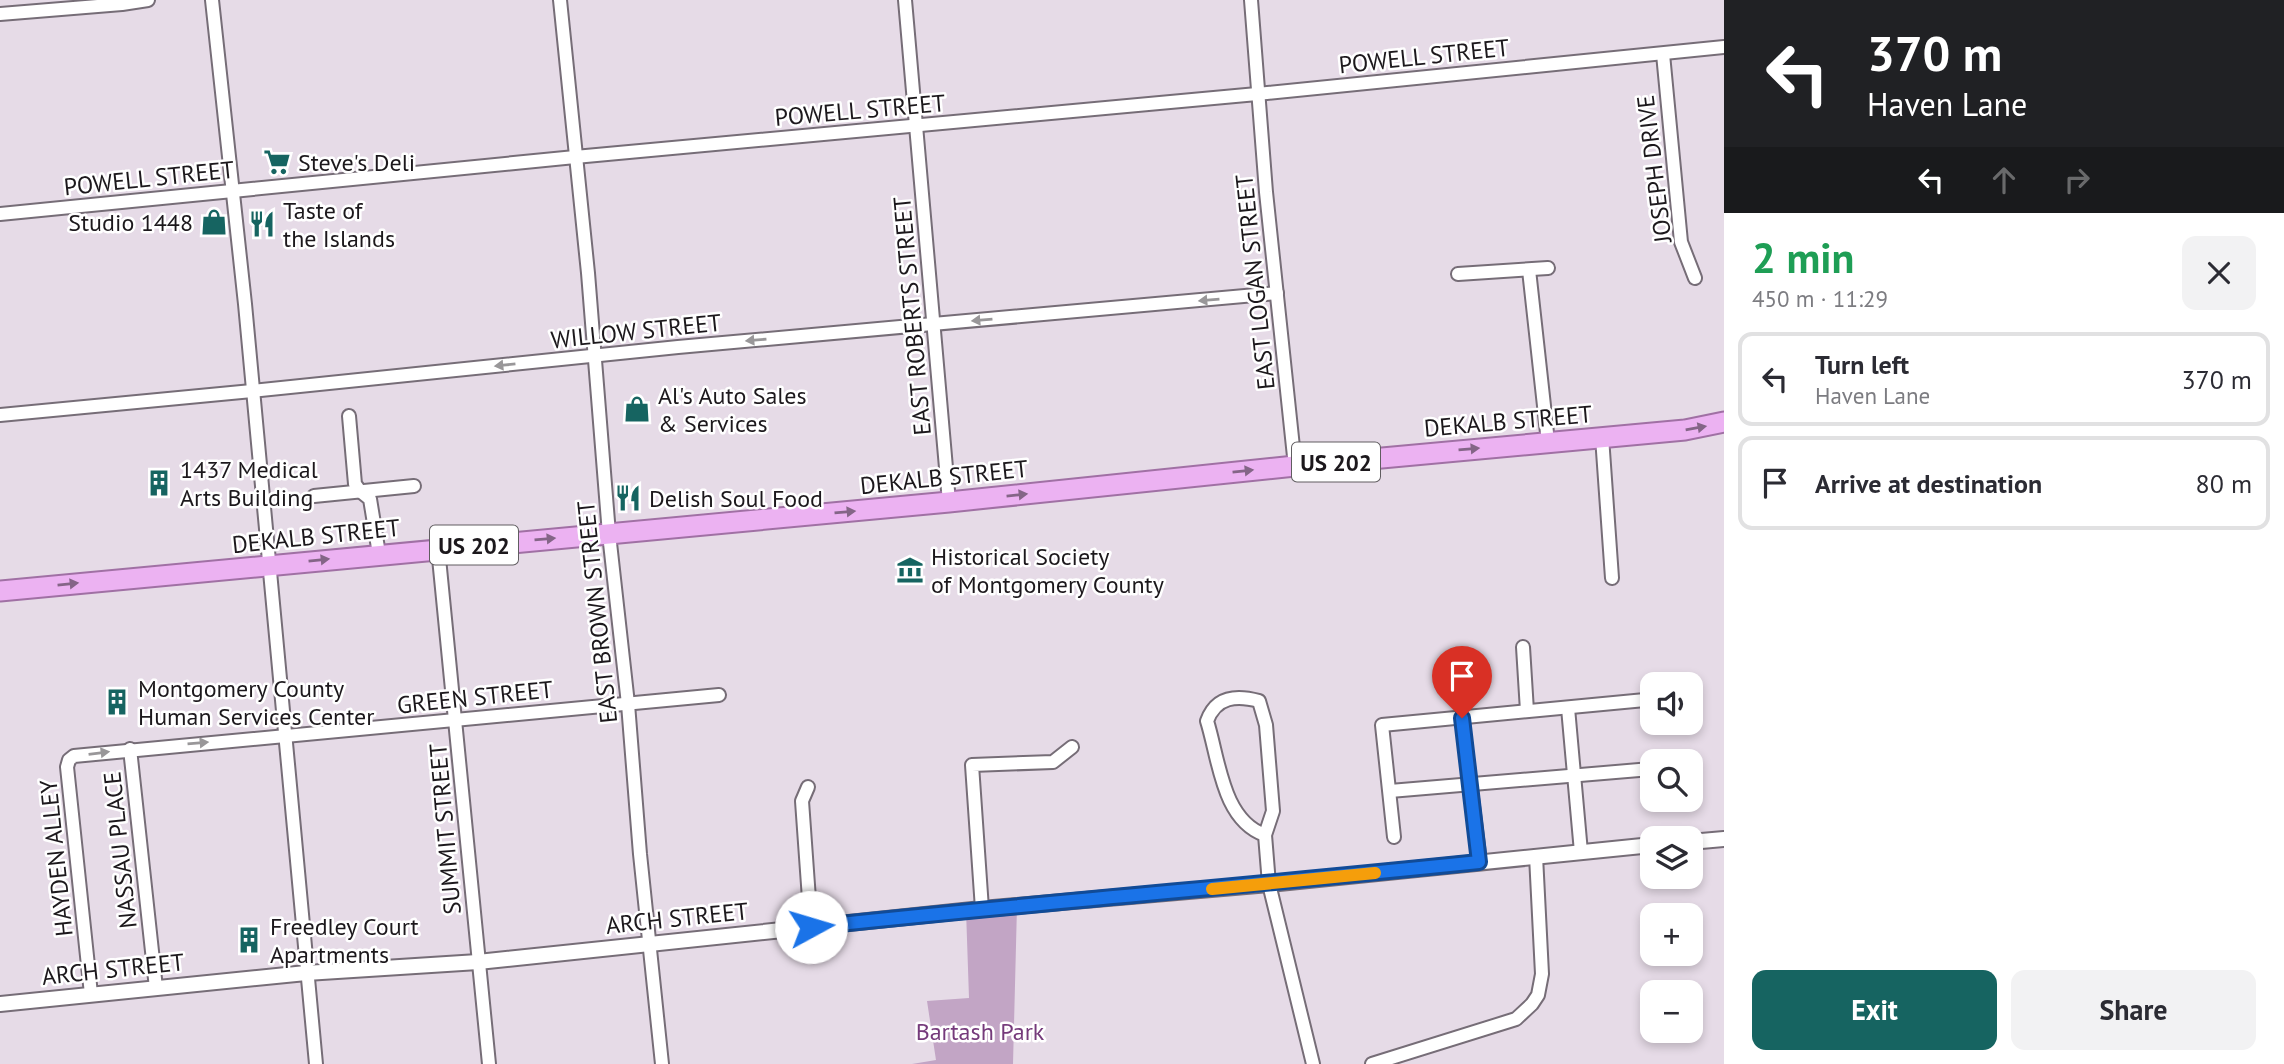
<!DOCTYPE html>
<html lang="en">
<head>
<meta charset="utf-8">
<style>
  body { margin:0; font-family:"PT Sans",sans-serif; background:#f2f2f3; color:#2b2b33; height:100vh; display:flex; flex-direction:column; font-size:26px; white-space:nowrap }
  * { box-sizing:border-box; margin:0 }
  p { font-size:23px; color:#7c7c81 }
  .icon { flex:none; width:38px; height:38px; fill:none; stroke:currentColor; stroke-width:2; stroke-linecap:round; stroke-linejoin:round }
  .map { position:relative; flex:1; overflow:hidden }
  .panel { display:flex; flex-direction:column; background:#fff; width:560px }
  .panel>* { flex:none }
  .top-card { background:#202124; color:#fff; overflow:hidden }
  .fabs { position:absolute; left:1640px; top:672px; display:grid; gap:14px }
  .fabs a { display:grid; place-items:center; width:63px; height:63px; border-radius:14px; background:#fff; box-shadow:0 4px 10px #0003; font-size:35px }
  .pin { position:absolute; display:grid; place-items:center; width:60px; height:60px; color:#fff; margin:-72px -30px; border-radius:50% 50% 50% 0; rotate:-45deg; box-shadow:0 0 7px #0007 }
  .pin .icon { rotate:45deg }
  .me { position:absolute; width:77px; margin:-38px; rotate:84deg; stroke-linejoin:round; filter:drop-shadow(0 0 5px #0008) }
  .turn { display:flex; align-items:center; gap:24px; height:147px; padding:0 28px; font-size:32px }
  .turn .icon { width:91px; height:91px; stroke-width:2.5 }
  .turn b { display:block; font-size:49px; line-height:60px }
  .lanes { display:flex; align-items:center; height:66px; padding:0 28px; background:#0003; justify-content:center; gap:35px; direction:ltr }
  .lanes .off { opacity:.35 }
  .round { display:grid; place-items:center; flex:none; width:74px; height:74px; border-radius:14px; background:#f2f2f3 }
  .summary { display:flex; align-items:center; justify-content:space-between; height:119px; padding:0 28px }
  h1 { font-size:42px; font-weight:600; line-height:52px; color:#1e9e55 }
  .cta { display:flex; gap:14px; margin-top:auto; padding:14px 28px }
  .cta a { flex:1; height:80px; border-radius:14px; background:#166461; color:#fff; font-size:28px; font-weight:600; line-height:80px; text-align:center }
  .cta a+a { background:#f2f2f3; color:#2b2b33 }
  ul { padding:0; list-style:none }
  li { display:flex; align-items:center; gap:21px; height:94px; margin:0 14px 10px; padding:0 14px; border:4px solid #e1e1e2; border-radius:14px }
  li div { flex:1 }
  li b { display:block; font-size:26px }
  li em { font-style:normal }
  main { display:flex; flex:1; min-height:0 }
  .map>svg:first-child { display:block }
</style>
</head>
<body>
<main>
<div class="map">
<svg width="1724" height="1064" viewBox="0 0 1724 1064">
  <rect width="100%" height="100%" fill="#e6dbe7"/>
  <!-- green -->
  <path fill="#c2a5c5" d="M 1017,906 L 1013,1064 L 912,1064 L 936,1060 L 927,1001 L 969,998 L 966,910 Z"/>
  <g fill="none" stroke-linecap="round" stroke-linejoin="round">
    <!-- minor casing -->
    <g stroke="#766d77" stroke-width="16">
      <g id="minor">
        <path d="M 212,0 L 245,304 L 316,1064"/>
        <path d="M 560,0 L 588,273 L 609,534 L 628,704 L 640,854 L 662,1064"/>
        <path d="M 905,0 L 949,502"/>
        <path d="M 1251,0 L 1266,192 L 1295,466"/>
        <path d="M 0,14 L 122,4 L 148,0"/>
        <path d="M 1663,54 L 1681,242 L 1695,278"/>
        <path d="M 0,214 L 575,157 L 1257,94 L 1724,47"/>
        <path d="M 1529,270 L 1548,442"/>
        <path d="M 1458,274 L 1548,268"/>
        <path d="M 0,415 L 252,391 L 678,347 L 1277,293"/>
        <path d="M 349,416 L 355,484 L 360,491 L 370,499 L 379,554"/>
        <path d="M 1602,437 L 1612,578"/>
        <path d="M 314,496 L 414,486"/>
        <path d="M 438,548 L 489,1064"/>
        <path d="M 1523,647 L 1527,711"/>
        <path d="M 1568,708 L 1581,852"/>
        <path d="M 1462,718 L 1480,862"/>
        <path d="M 130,749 L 156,988"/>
        <path d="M 808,787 L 802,801 L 811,927"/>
        <path d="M 1390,791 L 1651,769"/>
        <path d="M 1265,835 C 1222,820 1219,759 1207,721 C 1216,696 1237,695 1259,701 L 1266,725 L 1273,811 L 1265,835 L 1269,884 L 1313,1064"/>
        <path d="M 1394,837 L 1382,725 L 1645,700"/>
        <path d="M 982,909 L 972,765 L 1053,762 L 1072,747"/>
        <path d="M 91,994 L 67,767 L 69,760 L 74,756 L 719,695"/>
        <path d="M 1372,1064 L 1516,1019 L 1532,1004 L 1538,995 L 1542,974 L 1536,856"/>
      </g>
    </g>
    <!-- tertiary casing -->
    <g stroke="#766d77" stroke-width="18">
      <g id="tertiary">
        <path d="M 1690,842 L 1724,839"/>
        <path d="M 0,1004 L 306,973 L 478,962 L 982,909 L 1269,884 L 1652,845"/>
      </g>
    </g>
    <!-- trunk casing -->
    <g stroke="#a070a4" stroke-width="23">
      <path id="trunk" d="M 0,591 L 949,502 L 1295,466 L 1685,430 L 1724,422"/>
    </g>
    <!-- minor -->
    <use href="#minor" stroke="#fff" stroke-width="12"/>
    <!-- tertiary -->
    <use href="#tertiary" stroke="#fff" stroke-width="14"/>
    <!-- trunk -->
    <use href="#trunk" stroke="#ecb2f2" stroke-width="19"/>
  </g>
  <!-- one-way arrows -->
  <defs><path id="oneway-solid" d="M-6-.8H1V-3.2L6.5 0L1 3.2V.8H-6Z" transform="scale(1.75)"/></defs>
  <g fill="#999799">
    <use href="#oneway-solid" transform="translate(1209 300) rotate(175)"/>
    <use href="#oneway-solid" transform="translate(982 320) rotate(175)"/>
    <use href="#oneway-solid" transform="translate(756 340) rotate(175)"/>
    <use href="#oneway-solid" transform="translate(505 365) rotate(174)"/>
    <use href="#oneway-solid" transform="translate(198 743) rotate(-5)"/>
    <use href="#oneway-solid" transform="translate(99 753) rotate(-7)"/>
  </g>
  <g fill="#846587">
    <use href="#oneway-solid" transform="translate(1696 428) rotate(-10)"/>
    <use href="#oneway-solid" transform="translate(1469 449) rotate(-5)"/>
    <use href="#oneway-solid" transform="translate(1243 471) rotate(-6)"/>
    <use href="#oneway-solid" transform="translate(1017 495) rotate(-6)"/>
    <use href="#oneway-solid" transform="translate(845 512) rotate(-5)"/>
    <use href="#oneway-solid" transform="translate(545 539) rotate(-5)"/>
    <use href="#oneway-solid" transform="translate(319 560) rotate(-6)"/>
    <use href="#oneway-solid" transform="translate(68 584) rotate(-6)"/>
  </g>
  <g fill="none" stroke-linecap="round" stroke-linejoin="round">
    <!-- route casing -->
    <g stroke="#114b97" stroke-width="18">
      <path id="route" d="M 811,927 C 1034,903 1257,885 1479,862 L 1462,718"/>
    </g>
    <!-- route -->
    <use href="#route" stroke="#1a73e8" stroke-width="12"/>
    <!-- slow -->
    <path stroke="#f59e0b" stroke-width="12" d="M 1212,889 L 1375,873"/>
  </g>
  <!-- icons -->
  <defs>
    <g id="supermarket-bare" transform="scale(2.1)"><path d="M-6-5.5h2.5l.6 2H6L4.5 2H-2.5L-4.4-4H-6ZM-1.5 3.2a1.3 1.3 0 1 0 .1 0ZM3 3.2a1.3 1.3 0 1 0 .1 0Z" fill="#166461" stroke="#fff" stroke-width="2.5" paint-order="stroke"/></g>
    <g id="shop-bare" transform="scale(2.1)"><path d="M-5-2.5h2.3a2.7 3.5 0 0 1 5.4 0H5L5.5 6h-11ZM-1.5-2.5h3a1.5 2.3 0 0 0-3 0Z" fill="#166461" stroke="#fff" stroke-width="2.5" paint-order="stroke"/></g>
    <g id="restaurant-bare" transform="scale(2.1)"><path d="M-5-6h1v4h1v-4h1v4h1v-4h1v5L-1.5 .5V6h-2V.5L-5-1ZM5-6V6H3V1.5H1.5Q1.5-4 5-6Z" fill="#166461" stroke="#fff" stroke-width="2.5" paint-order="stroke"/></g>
    <g id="building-bare" transform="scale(2.1)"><path d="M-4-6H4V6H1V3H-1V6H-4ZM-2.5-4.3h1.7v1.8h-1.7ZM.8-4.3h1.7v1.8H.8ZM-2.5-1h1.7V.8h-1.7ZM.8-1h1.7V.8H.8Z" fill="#166461" stroke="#fff" stroke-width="2.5" paint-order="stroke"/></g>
    <g id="museum-bare" transform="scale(2.1)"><path d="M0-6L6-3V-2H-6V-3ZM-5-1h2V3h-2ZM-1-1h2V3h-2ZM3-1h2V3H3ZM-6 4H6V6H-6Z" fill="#166461" stroke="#fff" stroke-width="2.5" paint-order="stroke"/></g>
  </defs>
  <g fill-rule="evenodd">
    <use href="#supermarket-bare" x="277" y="162"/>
    <use href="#shop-bare" x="214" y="222"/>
    <use href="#restaurant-bare" x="262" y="224"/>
    <use href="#shop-bare" x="637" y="409"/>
    <use href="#building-bare" x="159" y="483"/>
    <use href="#restaurant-bare" x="628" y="498"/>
    <use href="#museum-bare" x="910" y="570"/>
    <use href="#building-bare" x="117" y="702"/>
    <use href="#building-bare" x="249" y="940"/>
  </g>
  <g text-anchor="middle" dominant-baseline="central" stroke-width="5" stroke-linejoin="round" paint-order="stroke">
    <!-- shield labels -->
    <g fill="#fff" stroke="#605d60" stroke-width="2">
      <rect x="1292" y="442.5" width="88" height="39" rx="5"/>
      <rect x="430" y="525.5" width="88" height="39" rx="5"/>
    </g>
    <g font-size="23" font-weight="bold" fill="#1c181c">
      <text x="1336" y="462">US 202</text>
      <text x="474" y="545">US 202</text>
    </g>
    <!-- street labels -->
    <g font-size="24" fill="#1c181c" stroke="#fff">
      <text transform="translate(1424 56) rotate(-6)">POWELL STREET</text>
      <text transform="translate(860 110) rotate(-5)">POWELL STREET</text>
      <text transform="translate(1654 169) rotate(-97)">JOSEPH DRIVE</text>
      <text transform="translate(149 178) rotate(-6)">POWELL STREET</text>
      <text transform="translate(1255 282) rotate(-96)">EAST LOGAN STREET</text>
      <text transform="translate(912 316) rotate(-95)">EAST ROBERTS STREET</text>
      <text transform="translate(636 331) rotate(-6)">WILLOW STREET</text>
      <text transform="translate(1508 421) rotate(-5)">DEKALB STREET</text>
      <text transform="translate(944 477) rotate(-6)">DEKALB STREET</text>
      <text transform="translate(316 536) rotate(-6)">DEKALB STREET</text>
      <text transform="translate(597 612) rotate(-96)">EAST BROWN STREET</text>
      <text transform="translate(475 697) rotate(-6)">GREEN STREET</text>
      <text transform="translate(445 829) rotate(-95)">SUMMIT STREET</text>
      <text transform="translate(120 850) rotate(-96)">NASSAU PLACE</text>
      <text transform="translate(56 858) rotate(-96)">HAYDEN ALLEY</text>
      <text transform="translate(677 918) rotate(-6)">ARCH STREET</text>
      <text transform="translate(113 969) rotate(-6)">ARCH STREET</text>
    </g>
    <!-- poi labels -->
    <g font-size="24" fill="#1c181c" stroke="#fff" text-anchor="start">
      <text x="298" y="162">Steve's Deli</text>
      <text x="283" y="210">Taste of<tspan x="283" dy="28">the Islands</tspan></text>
      <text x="193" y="222" text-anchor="end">Studio 1448</text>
      <text x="658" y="395">Al's Auto Sales<tspan x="658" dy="28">&amp; Services</tspan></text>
      <text x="180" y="469">1437 Medical<tspan x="180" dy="28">Arts Building</tspan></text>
      <text x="649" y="498">Delish Soul Food</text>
      <text x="931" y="556">Historical Society<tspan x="931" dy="28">of Montgomery County</tspan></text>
      <text x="138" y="688">Montgomery County<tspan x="138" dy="28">Human Services Center</tspan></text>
      <text x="270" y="926">Freedley Court<tspan x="270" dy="28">Apartments</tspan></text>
    </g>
    <!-- park labels -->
    <g font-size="24" fill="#753a7b" stroke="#fff">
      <text x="980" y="1031">Bartash Park</text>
    </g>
  </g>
</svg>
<div class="fabs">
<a><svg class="icon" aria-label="sound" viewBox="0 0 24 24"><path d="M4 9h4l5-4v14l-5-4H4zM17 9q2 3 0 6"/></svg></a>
<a><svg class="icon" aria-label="search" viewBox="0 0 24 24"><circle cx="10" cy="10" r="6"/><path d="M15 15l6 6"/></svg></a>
<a><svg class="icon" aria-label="layers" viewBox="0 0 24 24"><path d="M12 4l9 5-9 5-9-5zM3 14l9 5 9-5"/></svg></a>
<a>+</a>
<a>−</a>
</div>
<div class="pin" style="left:1462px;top:718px;background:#d93025"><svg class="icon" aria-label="arrive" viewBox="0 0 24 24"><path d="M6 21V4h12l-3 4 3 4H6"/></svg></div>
<svg class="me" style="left:811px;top:927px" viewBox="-20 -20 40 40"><circle r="19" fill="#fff"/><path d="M0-13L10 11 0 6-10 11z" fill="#1a73e8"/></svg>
</div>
<section class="panel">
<div class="top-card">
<div class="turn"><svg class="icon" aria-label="left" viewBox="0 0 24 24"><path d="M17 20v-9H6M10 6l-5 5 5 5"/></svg><div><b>370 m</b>Haven Lane</div></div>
<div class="lanes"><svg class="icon" aria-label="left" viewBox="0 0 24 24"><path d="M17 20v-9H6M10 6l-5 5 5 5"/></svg><svg class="icon off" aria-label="ahead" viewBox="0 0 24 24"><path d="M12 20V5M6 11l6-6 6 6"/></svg><svg class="icon off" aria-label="right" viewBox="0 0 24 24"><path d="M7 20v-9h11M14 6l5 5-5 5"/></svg></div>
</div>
<div class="summary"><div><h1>2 min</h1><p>450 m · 11:29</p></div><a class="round"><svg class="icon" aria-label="close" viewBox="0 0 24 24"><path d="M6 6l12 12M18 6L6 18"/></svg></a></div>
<ul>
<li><svg class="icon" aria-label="left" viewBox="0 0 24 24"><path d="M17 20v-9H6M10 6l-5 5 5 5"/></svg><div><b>Turn left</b><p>Haven Lane</p></div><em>370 m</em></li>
<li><svg class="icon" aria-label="arrive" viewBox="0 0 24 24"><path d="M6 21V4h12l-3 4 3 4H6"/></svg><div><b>Arrive at destination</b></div><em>80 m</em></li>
</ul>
<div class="cta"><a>Exit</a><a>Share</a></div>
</section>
</main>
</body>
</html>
